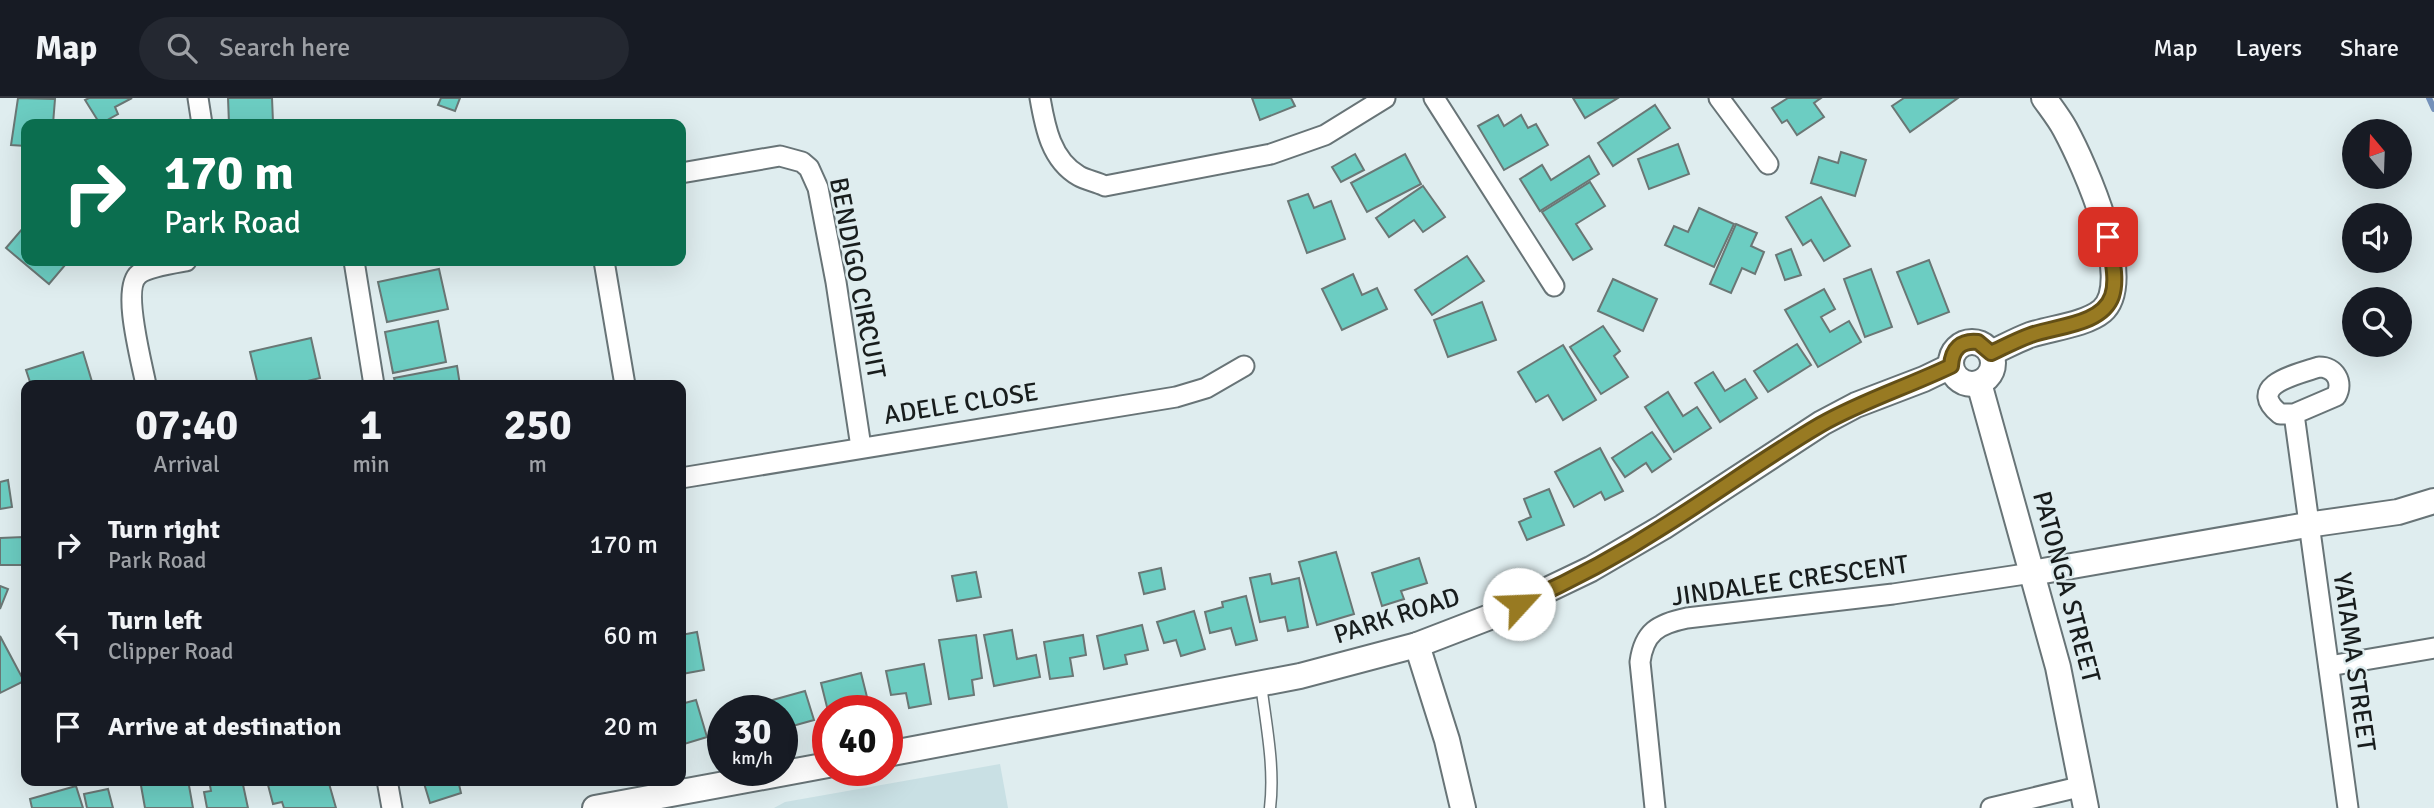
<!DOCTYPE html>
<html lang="en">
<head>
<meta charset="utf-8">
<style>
  body { margin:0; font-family:Signika,sans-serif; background:#242831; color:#f1f3f6; height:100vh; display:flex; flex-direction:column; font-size:26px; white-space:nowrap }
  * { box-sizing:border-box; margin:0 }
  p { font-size:23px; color:#9ea1a6 }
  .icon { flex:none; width:38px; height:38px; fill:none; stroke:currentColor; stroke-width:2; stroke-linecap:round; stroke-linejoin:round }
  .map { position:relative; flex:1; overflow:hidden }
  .details { position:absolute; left:21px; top:282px; width:665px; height:406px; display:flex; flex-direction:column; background:#171b24; border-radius:14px; box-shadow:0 7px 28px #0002 }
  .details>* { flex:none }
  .banner { position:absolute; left:21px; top:21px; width:665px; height:147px; border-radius:14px; box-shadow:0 7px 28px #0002; background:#0b6e4f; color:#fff; overflow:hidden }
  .needle { width:46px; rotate:341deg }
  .controls { position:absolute; left:2342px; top:21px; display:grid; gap:14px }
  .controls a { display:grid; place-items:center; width:70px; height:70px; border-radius:50%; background:#171b24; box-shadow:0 7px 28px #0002; font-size:35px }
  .speed { position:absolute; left:707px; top:597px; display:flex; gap:14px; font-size:35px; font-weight:700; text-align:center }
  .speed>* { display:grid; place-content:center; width:91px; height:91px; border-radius:50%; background:#171b24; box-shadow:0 7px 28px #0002; line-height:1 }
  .speed small { font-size:18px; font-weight:400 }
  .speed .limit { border:10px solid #d22; background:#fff; color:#111 }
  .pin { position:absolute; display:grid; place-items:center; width:60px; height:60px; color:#fff; margin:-30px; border-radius:14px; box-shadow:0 4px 10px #0006 }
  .me { position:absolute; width:77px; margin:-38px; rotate:65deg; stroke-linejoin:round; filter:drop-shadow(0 0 5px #0008) }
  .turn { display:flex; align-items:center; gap:24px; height:147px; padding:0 28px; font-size:32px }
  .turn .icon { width:91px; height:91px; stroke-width:2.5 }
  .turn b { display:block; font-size:49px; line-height:60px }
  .eta { display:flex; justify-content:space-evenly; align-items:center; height:119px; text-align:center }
  .eta b { font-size:42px; font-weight:700; line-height:49px }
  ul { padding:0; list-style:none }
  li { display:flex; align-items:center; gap:21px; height:91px; padding:0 28px }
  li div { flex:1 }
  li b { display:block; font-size:26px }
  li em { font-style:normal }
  header { display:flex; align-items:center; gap:42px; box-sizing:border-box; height:98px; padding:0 35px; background:#171b24; border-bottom:2px solid #363941 }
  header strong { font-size:33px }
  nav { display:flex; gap:38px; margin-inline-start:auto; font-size:24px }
  .search { width:490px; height:63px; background:#242831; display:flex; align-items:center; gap:18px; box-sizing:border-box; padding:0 24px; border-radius:38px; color:#9ea1a6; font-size:26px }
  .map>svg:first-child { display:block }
</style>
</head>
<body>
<header>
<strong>Map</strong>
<div class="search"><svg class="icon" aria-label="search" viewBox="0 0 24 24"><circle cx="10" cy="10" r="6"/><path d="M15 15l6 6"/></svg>Search here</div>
<nav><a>Map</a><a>Layers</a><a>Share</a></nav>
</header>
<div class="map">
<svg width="2434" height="710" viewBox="0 0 2434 710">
  <rect width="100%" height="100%" fill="#dfedef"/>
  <!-- built -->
  <path fill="#c9e0e4" d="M 1000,666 L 1008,710 L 774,710 L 785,704 Z"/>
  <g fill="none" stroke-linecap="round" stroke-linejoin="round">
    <!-- stream -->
    <path stroke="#7491ba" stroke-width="6" d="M 2429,0 L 2434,11"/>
  </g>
  <!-- building -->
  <g fill="#6ccdc2" stroke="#6a7775" stroke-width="2">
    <path d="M 18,0 L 55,1 L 53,26 L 26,26 L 26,48 L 11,47 Z"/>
    <path d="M 89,0 L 132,0 L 115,9 L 118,16 L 100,26 L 85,2 Z"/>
    <path d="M 228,0 L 272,0 L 273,24 L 229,26 Z"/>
    <path d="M 441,0 L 460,0 L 455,13 L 438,7 Z"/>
    <path d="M 1252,0 L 1291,0 L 1295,8 L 1260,22 Z"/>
    <path d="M 1573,0 L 1618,0 L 1585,20 Z"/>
    <path d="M 1788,0 L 1821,0 L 1814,5 L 1824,19 L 1797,37 L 1787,22 L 1782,25 L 1772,10 Z"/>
    <path d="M 1904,0 L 1958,0 L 1910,34 L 1892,8 Z"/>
    <path d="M 1655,7 L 1670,30 L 1613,68 L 1598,45 Z"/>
    <path d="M 1498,17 L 1504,28 L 1521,17 L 1528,30 L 1536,26 L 1548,47 L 1504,72 L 1478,28 Z"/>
    <path d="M 1678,46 L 1689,76 L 1649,91 L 1638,61 Z"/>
    <path d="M 1841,54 L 1866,62 L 1855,98 L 1811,85 L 1819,59 L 1838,65 Z"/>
    <path d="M 1355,56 L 1364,72 L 1341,84 L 1332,69 Z"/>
    <path d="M 1405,56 L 1421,86 L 1367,114 L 1351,85 Z"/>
    <path d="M 1589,58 L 1599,76 L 1540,113 L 1520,81 L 1542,67 L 1551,82 Z"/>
    <path d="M 1590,84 L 1605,108 L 1576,126 L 1592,151 L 1573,162 L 1542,114 Z"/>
    <path d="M 1423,88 L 1445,119 L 1423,134 L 1414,122 L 1389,139 L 1376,120 Z"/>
    <path d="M 1308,96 L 1314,110 L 1331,103 L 1345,141 L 1307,155 L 1288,103 Z"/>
    <path d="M 1821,99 L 1850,148 L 1824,163 L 1811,142 L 1803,147 L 1786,119 Z"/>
    <path d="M 1699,110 L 1734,126 L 1714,169 L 1665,147 L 1674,128 L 1688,134 Z"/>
    <path d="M 1736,126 L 1757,135 L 1751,148 L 1764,154 L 1755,176 L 1742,170 L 1731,195 L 1710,186 Z"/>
    <path d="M 23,130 L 26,132 L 26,163 L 62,163 L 66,166 L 49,186 L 6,150 Z"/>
    <path d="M 1791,151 L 1801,177 L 1785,182 L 1776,157 Z"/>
    <path d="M 1467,158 L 1484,183 L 1432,217 L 1415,192 Z"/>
    <path d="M 1929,162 L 1949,214 L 1918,226 L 1897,174 Z"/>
    <path d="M 439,171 L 448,211 L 387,224 L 378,184 Z"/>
    <path d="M 1871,171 L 1892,229 L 1865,239 L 1844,181 Z"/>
    <path d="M 1353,176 L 1362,197 L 1377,190 L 1387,211 L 1342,232 L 1322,191 Z"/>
    <path d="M 1613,181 L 1657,201 L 1643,233 L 1598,213 Z"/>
    <path d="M 1824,191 L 1835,211 L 1821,219 L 1830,234 L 1849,223 L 1861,244 L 1818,269 L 1785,212 Z"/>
    <path d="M 1482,204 L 1496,242 L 1448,259 L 1434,222 Z"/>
    <path d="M 438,223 L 446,264 L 393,275 L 385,234 Z"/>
    <path d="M 1603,228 L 1620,253 L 1614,258 L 1628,279 L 1601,296 L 1570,249 Z"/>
    <path d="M 311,240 L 320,280 L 291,287 L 258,287 L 250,254 Z"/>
    <path d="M 1797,246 L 1811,267 L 1768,294 L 1754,273 Z"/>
    <path d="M 1563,247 L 1596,302 L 1563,322 L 1548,297 L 1536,304 L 1518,274 Z"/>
    <path d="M 83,254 L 93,287 L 31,287 L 26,272 Z"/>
    <path d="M 457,268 L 460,287 L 396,287 L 394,280 Z"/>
    <path d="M 1713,274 L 1725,293 L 1745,281 L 1757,300 L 1720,324 L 1695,285 Z"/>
    <path d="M 1668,294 L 1683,318 L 1697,309 L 1711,330 L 1674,354 L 1645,309 Z"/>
    <path d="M 1652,334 L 1671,361 L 1652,374 L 1646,365 L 1625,379 L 1612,360 Z"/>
    <path d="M 1600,350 L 1623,393 L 1605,402 L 1601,394 L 1574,409 L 1555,374 Z"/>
    <path d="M 8,382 L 12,409 L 0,411 L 0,384 Z"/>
    <path d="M 1549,391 L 1564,427 L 1527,442 L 1519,424 L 1531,419 L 1524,401 Z"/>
    <path d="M 23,439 L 24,467 L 0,467 L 0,440 Z"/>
    <path d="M 1336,454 L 1354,516 L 1317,527 L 1299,464 Z"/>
    <path d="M 1419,460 L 1427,485 L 1401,493 L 1404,501 L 1382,508 L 1372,475 Z"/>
    <path d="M 1161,470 L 1165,491 L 1144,496 L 1139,475 Z"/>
    <path d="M 976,474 L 981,499 L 957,503 L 952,478 Z"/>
    <path d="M 1270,476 L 1272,486 L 1299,480 L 1308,529 L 1288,533 L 1285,519 L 1260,524 L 1250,480 Z"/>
    <path d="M 0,488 L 8,491 L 0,511 Z"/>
    <path d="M 1246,498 L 1257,542 L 1236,547 L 1231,530 L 1210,535 L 1205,514 L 1223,509 L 1222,504 Z"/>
    <path d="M 1194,513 L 1205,551 L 1181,558 L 1176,542 L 1164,545 L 1157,524 Z"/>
    <path d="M 1142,527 L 1148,552 L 1125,557 L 1127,566 L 1104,571 L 1097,538 Z"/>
    <path d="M 1012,532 L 1017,561 L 1036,557 L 1040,579 L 994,588 L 984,537 Z"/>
    <path d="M 697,534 L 704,572 L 682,576 L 681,537 Z"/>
    <path d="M 976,537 L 982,580 L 972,582 L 974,597 L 949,601 L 939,542 Z"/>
    <path d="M 1083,537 L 1086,557 L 1070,560 L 1073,578 L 1050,581 L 1044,544 Z"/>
    <path d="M 0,538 L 24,583 L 0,595 Z"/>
    <path d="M 924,566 L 931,606 L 909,610 L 906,595 L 891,597 L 886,573 Z"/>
    <path d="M 861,575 L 867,599 L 847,605 L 849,612 L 828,613 L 821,585 Z"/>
    <path d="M 805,593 L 814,622 L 782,631 L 782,612 L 772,612 L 769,603 Z"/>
    <path d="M 696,602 L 707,639 L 681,647 L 681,606 Z"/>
    <path d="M 140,682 L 188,682 L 193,710 L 145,710 Z"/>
    <path d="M 209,682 L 242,682 L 248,710 L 207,710 L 204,694 L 211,693 Z"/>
    <path d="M 283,682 L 328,682 L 336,710 L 284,710 L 282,704 L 273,706 L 268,687 Z"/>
    <path d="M 423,682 L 458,682 L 461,695 L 430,705 Z"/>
    <path d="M 76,688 L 83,710 L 32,710 L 30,701 Z"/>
    <path d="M 108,691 L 113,710 L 87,710 L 84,696 Z"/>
  </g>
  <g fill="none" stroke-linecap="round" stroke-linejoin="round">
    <!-- service casing -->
    <g stroke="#687477" stroke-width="13">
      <path id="service" d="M 1261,586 C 1266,627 1275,669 1270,710"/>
    </g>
    <!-- minor casing -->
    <g stroke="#687477" stroke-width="23">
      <g id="minor">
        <path d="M 198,0 L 202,26"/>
        <path d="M 1040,0 C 1045,29 1051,62 1079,78 C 1086,82 1097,84 1105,88 L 1271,56 L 1325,37 L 1385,0"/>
        <path d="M 1434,0 L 1554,188"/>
        <path d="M 1719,0 L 1768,66"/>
        <path d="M 681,75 L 780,58 L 802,64 L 809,70 L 818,90 L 836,184 L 861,349"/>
        <path d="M 354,163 L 374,287"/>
        <path d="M 604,163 L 625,287"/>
        <path d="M 146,287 C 142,265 121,190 139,176 C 148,169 175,165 186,163"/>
        <path d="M 2294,316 L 2336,298 C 2344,284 2335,269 2319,269 C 2298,276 2244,287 2280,316 L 2294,316 L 2348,710"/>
        <path d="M 681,380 L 1176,299 L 1206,290 L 1244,268"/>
        <path d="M 2329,568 L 2434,550"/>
        <path d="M 387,682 L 392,710"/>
        <path d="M 1655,710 L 1640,564 C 1644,534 1658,526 1687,520 L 1893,496 L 2032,475"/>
        <path d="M 1991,710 L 2083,688"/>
      </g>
    </g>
    <!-- tertiary casing -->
    <g stroke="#687477" stroke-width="28">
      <g id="tertiary">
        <circle cx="1972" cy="265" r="21"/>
        <path d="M 1991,255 C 2004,249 2017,242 2030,237 C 2051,230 2085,227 2102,213 C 2137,183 2084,66 2065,31 C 2059,20 2051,10 2044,0"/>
        <path d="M 1979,285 L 2058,569 L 2086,710"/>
        <path d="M 2032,475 L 2307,427 L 2398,414 L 2434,403"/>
        <path d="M 1417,547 L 1447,642 L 1463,710"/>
        <path d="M 887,656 L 1300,578 L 1417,547 L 1495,517 L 1591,471 L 1663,429 L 1822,325 L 1856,307 L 1924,281 L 1951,268"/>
        <path d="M 595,710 L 828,667"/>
      </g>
    </g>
    <!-- service -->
    <use href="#service" stroke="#fff" stroke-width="10"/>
    <!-- minor -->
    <use href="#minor" stroke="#fff" stroke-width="19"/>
    <!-- tertiary -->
    <use href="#tertiary" stroke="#fff" stroke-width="24"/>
  </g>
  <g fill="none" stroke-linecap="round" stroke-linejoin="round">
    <!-- route casing -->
    <g stroke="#634f16" stroke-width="18">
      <path id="route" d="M 1519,506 C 1569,484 1618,458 1664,428 C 1717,395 1767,358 1820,327 C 1862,303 1907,289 1951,268 C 1952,251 1961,242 1978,244 L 1991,255 C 2004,249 2017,242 2031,237 C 2056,228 2102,227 2112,198 C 2118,180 2111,157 2108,139"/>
    </g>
    <!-- route -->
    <use href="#route" stroke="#987a22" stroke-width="12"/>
  </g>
  <g text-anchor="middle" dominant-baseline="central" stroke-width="5" stroke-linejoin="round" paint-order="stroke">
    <!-- street labels -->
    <g font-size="26" fill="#181d1d" stroke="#dfedef">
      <text transform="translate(857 180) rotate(79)">BENDIGO CIRCUIT</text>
      <text transform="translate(961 306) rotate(-9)">ADELE CLOSE</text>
      <text transform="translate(1790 483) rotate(-8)">JINDALEE CRESCENT</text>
      <text transform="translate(2066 489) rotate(75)">PATONGA STREET</text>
      <text transform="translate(1397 518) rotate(-18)">PARK ROAD</text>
      <text transform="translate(2354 564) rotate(82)">YATAMA STREET</text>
    </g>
  </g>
</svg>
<div class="controls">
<a><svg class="needle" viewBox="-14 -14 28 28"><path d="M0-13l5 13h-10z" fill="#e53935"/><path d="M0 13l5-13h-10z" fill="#9ea1a6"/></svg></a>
<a><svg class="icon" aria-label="sound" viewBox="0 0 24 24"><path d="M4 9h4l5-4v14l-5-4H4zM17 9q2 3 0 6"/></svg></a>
<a><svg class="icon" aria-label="search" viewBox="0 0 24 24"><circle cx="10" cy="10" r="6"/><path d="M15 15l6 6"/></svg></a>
</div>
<div class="speed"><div>30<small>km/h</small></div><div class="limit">40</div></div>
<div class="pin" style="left:2108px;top:139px;background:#d93025"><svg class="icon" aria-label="arrive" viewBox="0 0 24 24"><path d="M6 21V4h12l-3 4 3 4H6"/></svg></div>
<svg class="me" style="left:1519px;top:506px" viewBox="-20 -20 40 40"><circle r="19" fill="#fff"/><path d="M0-13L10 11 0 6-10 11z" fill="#987a22"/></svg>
<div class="banner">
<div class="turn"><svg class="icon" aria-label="right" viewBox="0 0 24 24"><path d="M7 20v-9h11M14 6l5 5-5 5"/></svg><div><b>170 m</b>Park Road</div></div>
</div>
<section class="details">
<div class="eta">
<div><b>07:40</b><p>Arrival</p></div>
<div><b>1</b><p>min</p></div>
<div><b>250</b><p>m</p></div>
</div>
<ul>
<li><svg class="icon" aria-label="right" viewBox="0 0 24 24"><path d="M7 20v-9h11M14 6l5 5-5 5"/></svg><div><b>Turn right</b><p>Park Road</p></div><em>170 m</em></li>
<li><svg class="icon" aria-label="left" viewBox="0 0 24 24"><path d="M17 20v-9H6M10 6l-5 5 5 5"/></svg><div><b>Turn left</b><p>Clipper Road</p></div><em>60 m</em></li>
<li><svg class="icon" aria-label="arrive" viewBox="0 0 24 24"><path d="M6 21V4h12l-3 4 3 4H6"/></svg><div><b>Arrive at destination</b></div><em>20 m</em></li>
</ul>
</section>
</div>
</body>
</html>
